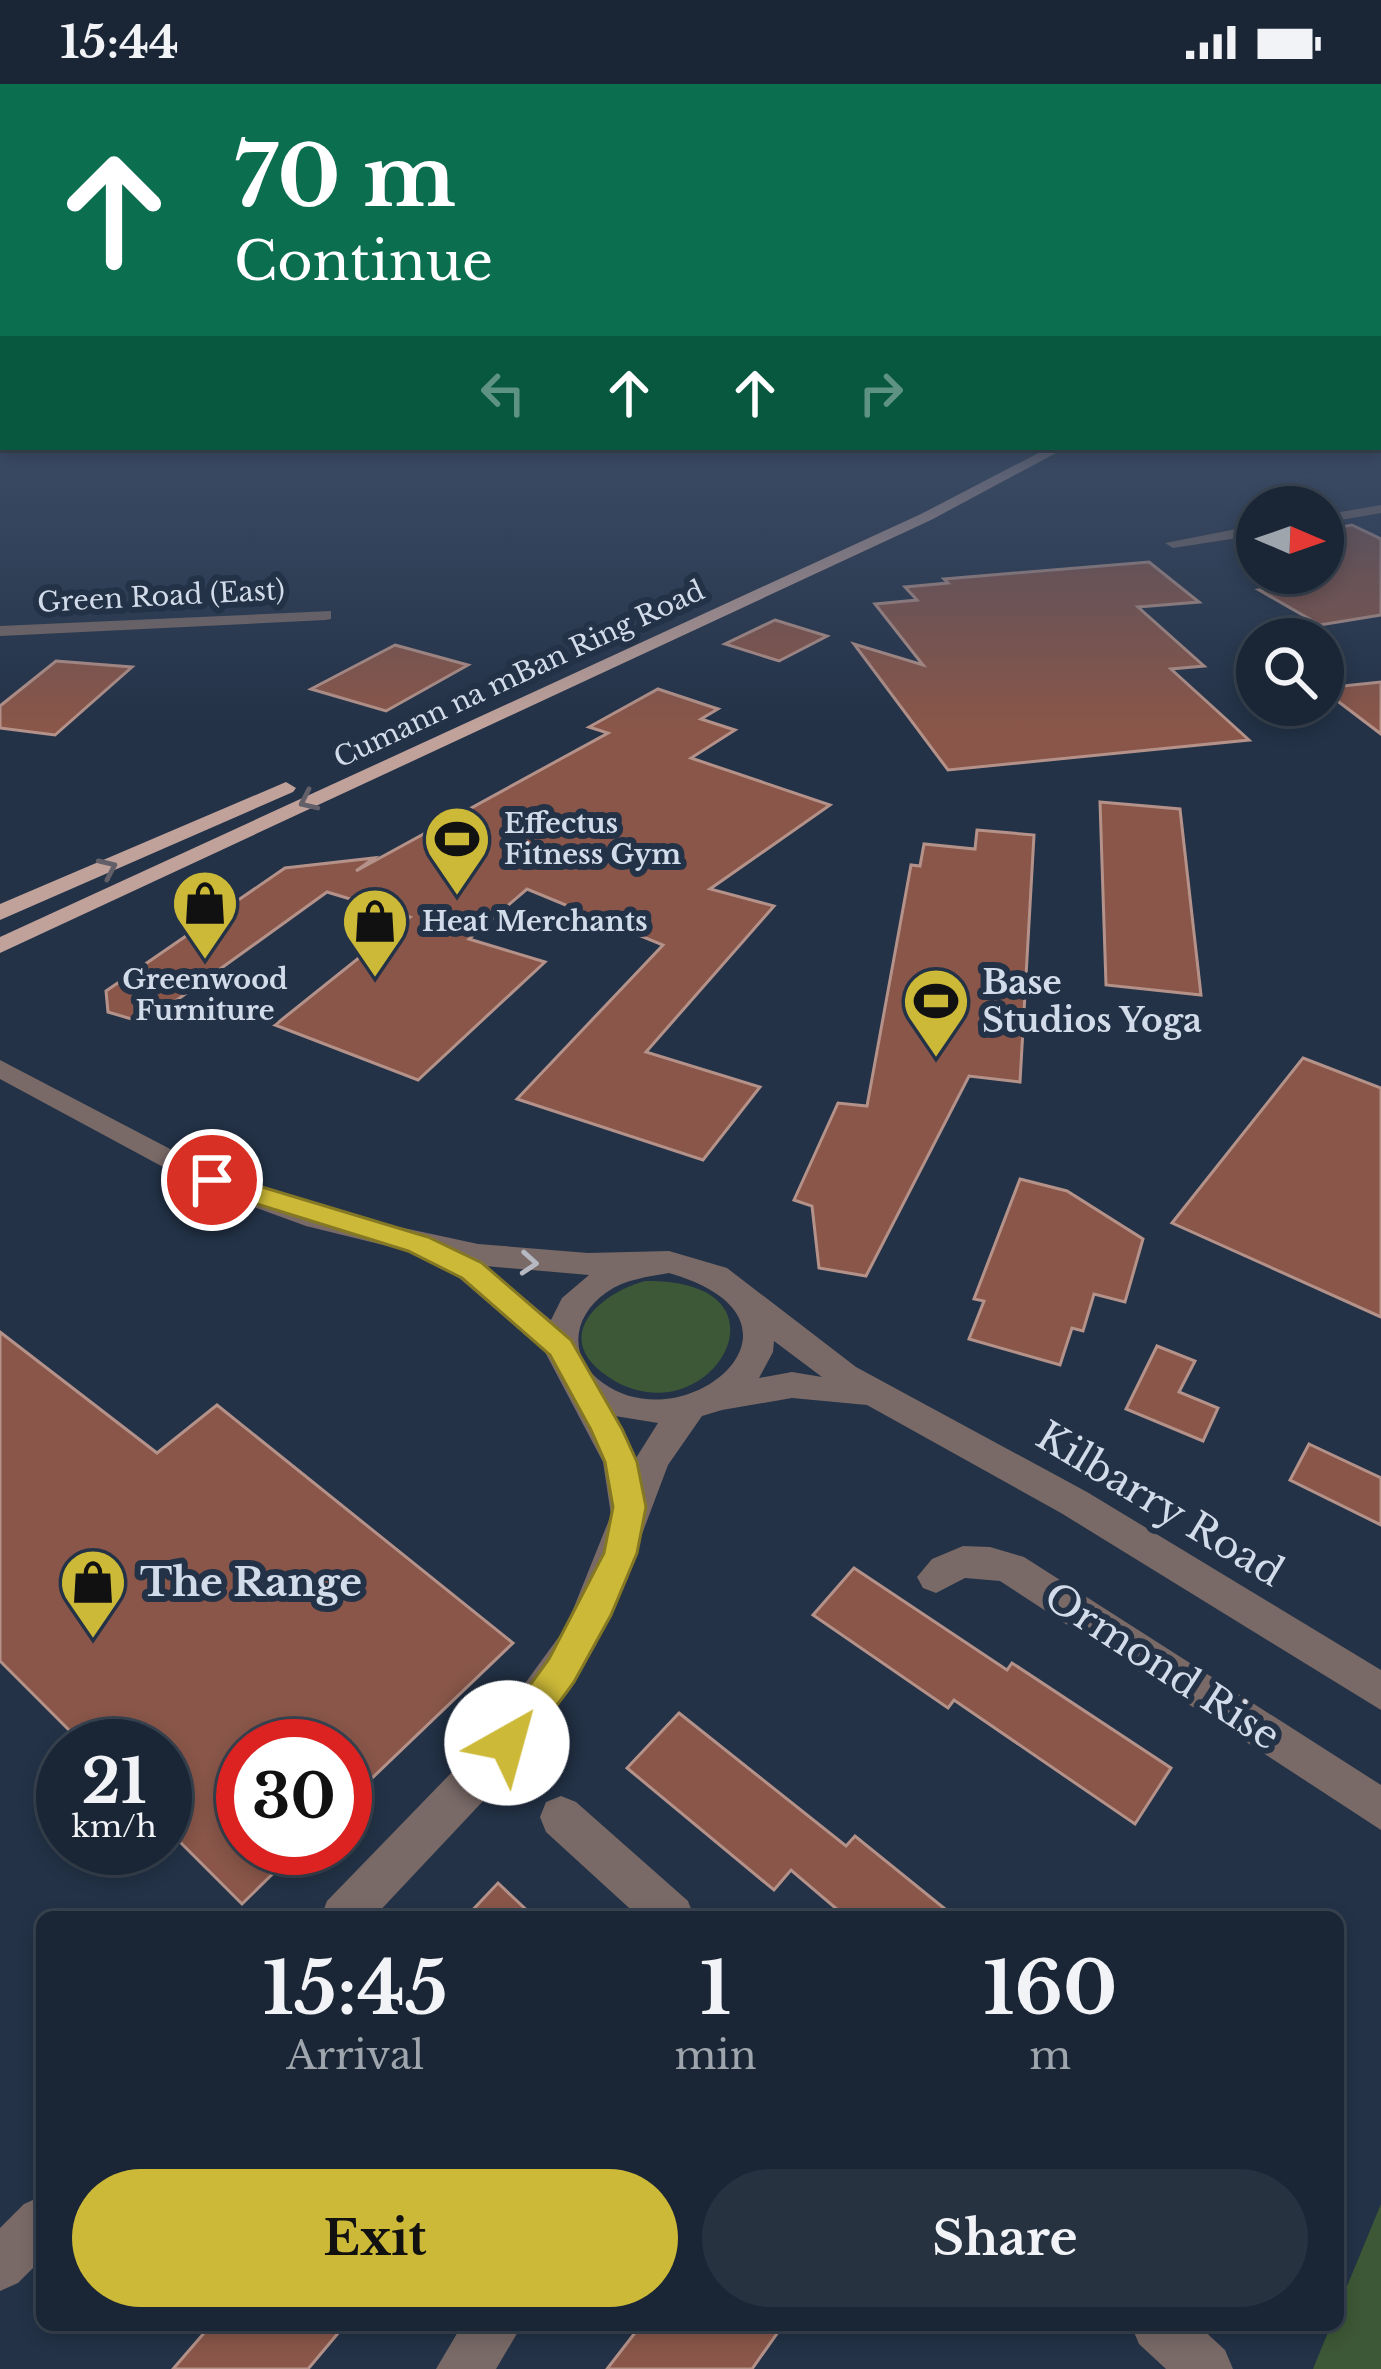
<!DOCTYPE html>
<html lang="en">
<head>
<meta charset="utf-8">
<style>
  body { margin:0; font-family:"Libre Baskerville",serif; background:#273241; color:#f1f3f6; height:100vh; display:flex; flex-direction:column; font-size:45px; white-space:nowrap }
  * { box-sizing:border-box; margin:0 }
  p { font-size:39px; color:#9fa5ad }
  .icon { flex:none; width:66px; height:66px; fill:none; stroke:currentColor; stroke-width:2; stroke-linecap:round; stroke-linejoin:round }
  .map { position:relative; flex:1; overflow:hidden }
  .panel { position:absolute; left:36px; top:1827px; width:1308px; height:420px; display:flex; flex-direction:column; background:#1a2635; border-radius:18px; box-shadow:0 6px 18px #0003,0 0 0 3px #384350 }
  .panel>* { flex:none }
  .banner { position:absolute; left:0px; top:0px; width:1383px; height:366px; box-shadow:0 6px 18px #0003,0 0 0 3px #384350; background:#0b6e4f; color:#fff; overflow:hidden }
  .needle { width:78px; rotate:92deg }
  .tools { position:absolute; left:1236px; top:402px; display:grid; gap:24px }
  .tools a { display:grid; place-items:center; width:108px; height:108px; border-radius:50%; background:#1a2635; box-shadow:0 6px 18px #0003,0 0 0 3px #384350; font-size:60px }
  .speed { position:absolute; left:36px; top:1635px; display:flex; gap:24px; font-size:60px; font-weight:700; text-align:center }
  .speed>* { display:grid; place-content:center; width:156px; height:156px; border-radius:50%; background:#1a2635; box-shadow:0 6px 18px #0003,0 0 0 3px #384350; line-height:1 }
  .speed small { font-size:30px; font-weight:400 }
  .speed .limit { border:18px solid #d22; background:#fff; color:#111 }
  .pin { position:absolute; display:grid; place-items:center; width:102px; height:102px; color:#fff; margin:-51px; border:6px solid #fff; border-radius:50%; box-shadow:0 3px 12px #0007 }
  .me { position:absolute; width:132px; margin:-66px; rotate:38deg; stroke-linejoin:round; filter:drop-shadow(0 0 9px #0008) }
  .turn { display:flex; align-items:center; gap:42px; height:252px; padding:0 36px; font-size:54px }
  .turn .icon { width:156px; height:156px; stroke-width:2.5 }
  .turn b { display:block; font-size:84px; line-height:102px }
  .lanes { display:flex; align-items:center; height:114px; padding:0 36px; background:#0003; justify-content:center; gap:60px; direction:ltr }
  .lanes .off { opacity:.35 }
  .eta { display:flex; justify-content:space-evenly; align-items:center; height:204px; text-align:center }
  .eta b { font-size:72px; font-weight:800; line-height:84px }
  .button { display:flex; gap:24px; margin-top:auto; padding:24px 36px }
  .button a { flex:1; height:138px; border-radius:72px; background:#ccb938; color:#111; font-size:48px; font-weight:800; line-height:138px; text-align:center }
  .button a+a { background:#273241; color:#f1f3f6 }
  .status { display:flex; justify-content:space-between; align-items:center; height:84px; padding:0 60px; background:#1a2635; direction:ltr }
  .status svg { height:33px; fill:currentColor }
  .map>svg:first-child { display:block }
</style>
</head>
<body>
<div class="status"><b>15:44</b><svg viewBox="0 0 49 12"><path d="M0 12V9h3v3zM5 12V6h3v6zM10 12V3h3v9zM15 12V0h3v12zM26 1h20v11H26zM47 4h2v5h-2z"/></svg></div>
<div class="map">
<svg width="1381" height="2285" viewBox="0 0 1381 2285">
  <rect width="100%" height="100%" fill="#233247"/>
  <!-- green -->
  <g fill="#3d5836">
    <path d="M 645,1197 C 807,1195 706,1361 607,1292 C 550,1253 600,1209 645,1197 Z"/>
    <path d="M 1381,2120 L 1381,2285 L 1313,2285 L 1331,2241 L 1338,2241 L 1338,2224 Z"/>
  </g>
  <!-- building -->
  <g fill="#895649" stroke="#b49289" stroke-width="3">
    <path d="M 1352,441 L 1381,455 L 1381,531 L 1320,541 L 1259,506 L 1323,497 L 1323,446 Z"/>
    <path d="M 1149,478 L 1199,518 L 1138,523 L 1204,582 L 1171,585 L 1249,656 L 948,686 L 854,560 L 923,581 L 875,520 L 917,516 L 905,503 L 948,499 L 944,495 Z"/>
    <path d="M 775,536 L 827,552 L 779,577 L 725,560 Z"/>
    <path d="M 395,561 L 468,581 L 386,627 L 311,605 Z"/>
    <path d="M 56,577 L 132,583 L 55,651 L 0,644 L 0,622 Z"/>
    <path d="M 1381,598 L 1381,650 L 1323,606 L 1323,604 Z"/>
    <path d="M 658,605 L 718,625 L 701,635 L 735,646 L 691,674 L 830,721 L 710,805 L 774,822 L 646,968 L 760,1003 L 703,1076 L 517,1015 L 663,861 L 527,805 L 469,855 L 545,878 L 418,996 L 275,941 L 410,833 L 327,808 L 145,939 L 108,928 L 106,907 L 285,784 L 374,774 L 356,787 L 608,649 L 589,643 Z"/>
    <path d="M 1100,718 L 1180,725 L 1201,911 L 1106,901 Z"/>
    <path d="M 977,746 L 1034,751 L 1020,998 L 969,992 L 866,1192 L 819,1184 L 812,1122 L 794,1116 L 838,1019 L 867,1022 L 911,781 L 920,782 L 924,760 L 975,765 Z"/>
    <path d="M 1303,974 L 1381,1004 L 1381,1233 L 1172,1139 Z"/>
    <path d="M 1020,1095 L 1067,1107 L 1143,1155 L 1125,1218 L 1094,1210 L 1083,1247 L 1072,1244 L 1060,1281 L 969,1255 L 984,1217 L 974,1215 Z"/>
    <path d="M 0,1248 L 157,1369 L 217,1321 L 513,1559 L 345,1720 L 345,1662 L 243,1662 L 243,1764 L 299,1764 L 242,1820 L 165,1743 L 165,1662 L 85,1662 L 0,1577 Z"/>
    <path d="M 1157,1262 L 1195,1277 L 1179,1308 L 1218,1324 L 1203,1357 L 1126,1325 Z"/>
    <path d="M 1309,1360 L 1381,1394 L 1381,1441 L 1290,1396 Z"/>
    <path d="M 854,1484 L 1007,1586 L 1012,1579 L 1171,1684 L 1135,1740 L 954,1616 L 948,1624 L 813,1531 Z"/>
    <path d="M 679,1629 L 846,1762 L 855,1752 L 955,1833 L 846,1833 L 791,1786 L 774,1806 L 627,1684 Z"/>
    <path d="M 498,1799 L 534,1833 L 466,1833 Z"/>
    <path d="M 211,2241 L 345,2241 L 308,2285 L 173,2285 Z"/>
    <path d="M 641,2241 L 783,2241 L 752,2285 L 607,2285 Z"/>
  </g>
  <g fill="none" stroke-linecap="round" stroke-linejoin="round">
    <!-- minor -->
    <g fill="#796a67" fill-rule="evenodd">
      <path d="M 1381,421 L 1381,429 L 1323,439 L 1323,431 Z"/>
      <path d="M 1257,441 L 1257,451 L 1173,464 L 1165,459 Z"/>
      <path d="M 331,527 L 331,535 L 325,536 L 0,552 L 0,542 Z"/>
      <path d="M 0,976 L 195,1078 L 325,1127 L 478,1160 L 588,1169 L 669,1167 L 727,1184 L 856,1283 L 1087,1408 L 1381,1586 L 1381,1626 L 1061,1429 L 867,1321 L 792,1314 L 722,1326 L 702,1332 L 668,1381 L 613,1527 L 570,1606 L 485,1715 L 374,1833 L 321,1833 L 327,1817 L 486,1653 L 566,1543 L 611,1431 L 603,1378 L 545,1268 L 436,1174 L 306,1142 L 202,1104 L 0,995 ZM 485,1182 L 589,1191 L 562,1214 L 551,1236 ZM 669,1189 C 832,1236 687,1360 603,1299 C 568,1274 571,1233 607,1208 C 626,1195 647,1193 669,1189 ZM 774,1257 L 822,1293 L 792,1288 L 759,1294 L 773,1268 ZM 615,1332 L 658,1339 L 636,1374 Z"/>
      <path d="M 963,1462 L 990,1463 L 1024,1473 L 1381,1701 L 1381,1746 L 1000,1497 L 965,1494 L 936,1509 L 923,1504 L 917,1493 L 932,1475 Z"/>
      <path d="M 561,1712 L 576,1718 L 688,1817 L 694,1833 L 639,1833 L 546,1748 L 540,1733 L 546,1718 Z"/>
      <path d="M 42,2112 L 42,2175 L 18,2199 L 0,2207 L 0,2144 L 24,2120 Z"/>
      <path d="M 462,2241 L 522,2241 L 496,2285 L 436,2285 Z"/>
      <path d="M 1131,2241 L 1198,2241 L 1225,2266 L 1233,2285 L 1166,2285 L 1139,2260 Z"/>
    </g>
    <!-- major -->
    <g fill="#c0a29b" fill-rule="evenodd">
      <path d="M 1050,363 L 1067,363 L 931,436 L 0,869 L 0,853 L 921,430 Z"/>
      <path d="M 286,698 L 296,704 L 293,708 L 0,836 L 0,820 Z"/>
    </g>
  </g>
  <!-- one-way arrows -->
  <defs><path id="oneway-chevron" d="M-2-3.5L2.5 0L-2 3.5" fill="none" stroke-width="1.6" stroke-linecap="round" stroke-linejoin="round" transform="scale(3)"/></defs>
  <g stroke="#625f69">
    <use href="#oneway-chevron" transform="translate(308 717) rotate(155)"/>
    <use href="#oneway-chevron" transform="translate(108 784) rotate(-24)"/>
  </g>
  <use stroke="#b7b9c2" href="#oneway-chevron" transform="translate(529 1179) rotate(4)"/>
  <!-- sky -->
  <linearGradient id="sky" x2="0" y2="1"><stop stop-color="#131c27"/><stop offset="0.5" stop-color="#3f4f69"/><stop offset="1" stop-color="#3f4f69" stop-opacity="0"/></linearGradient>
  <rect width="1381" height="640" fill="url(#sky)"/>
  <!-- route -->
  <path fill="#ccb938" stroke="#857824" stroke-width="3" d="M 212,1088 L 428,1153 L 482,1179 L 571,1256 L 622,1345 L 637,1378 L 646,1423 L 637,1469 L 611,1531 L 574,1598 L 520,1672 L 507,1677 L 493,1672 L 488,1659 L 549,1575 L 604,1469 L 613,1423 L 605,1378 L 591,1346 L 550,1271 L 462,1194 L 408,1167 L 202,1103 L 199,1096 L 202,1090 Z"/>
  <!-- icons -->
  <defs>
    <g id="stadium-pin" transform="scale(3.45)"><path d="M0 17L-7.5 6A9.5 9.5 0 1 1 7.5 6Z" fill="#ccb938" stroke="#233247"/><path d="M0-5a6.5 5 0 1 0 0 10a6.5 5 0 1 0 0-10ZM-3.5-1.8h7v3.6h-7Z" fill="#111"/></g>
    <g id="shop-pin" transform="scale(3.45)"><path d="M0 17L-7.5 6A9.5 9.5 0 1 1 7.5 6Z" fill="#ccb938" stroke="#233247"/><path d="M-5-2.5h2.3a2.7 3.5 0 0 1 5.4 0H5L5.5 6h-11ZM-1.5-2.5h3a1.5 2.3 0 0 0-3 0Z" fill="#111"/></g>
  </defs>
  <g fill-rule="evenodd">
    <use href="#stadium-pin" x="457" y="755"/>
    <use href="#shop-pin" x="205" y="819"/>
    <use href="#shop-pin" x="375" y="837"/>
    <use href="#stadium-pin" x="936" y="917"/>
    <use href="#shop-pin" x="93" y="1498"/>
  </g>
  <g text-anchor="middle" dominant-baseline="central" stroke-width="12" stroke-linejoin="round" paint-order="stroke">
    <!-- far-street labels -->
    <g font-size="27" fill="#d2dbe9" stroke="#233247">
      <text transform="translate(161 512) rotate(-3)">Green Road (East)</text>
      <text transform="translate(519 590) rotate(-25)">Cumann na mBan Ring Road</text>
    </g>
    <!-- far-poi labels -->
    <g font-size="27" font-weight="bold" fill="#d2dbe9" stroke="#233247" text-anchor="start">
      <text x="504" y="739">Effectus<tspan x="504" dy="31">Fitness Gym</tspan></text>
      <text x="422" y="837">Heat Merchants</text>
      <text x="205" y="895" text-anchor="middle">Greenwood<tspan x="205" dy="31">Furniture</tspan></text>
    </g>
    <!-- poi labels -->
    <g font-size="33" font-weight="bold" fill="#d2dbe9" stroke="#233247" text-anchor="start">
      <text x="982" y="898">Base<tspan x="982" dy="38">Studios Yoga</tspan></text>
    </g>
    <!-- near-street labels -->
    <g font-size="39" fill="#d2dbe9" stroke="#233247">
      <text transform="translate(1160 1420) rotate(31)">Kilbarry Road</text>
      <text transform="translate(1162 1582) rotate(33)">Ormond Rise</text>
    </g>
    <!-- near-poi labels -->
    <g font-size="39" font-weight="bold" fill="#d2dbe9" stroke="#233247" text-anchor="start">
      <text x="140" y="1498">The Range</text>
    </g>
  </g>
</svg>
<div class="tools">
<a><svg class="needle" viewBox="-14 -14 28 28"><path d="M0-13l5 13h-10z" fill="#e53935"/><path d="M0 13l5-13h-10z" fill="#9fa5ad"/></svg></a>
<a><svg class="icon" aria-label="search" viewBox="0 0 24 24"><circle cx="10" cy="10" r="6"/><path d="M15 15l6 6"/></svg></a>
</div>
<div class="speed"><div>21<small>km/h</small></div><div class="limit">30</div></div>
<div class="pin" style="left:212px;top:1096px;background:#d93025"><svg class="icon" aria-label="arrive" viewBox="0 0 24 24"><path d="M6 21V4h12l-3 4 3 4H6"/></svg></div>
<svg class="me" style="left:507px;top:1659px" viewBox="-20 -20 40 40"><circle r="19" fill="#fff"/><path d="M0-13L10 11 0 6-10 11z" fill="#ccb938"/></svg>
<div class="banner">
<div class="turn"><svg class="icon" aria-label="ahead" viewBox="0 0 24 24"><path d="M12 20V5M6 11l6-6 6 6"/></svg><div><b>70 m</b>Continue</div></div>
<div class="lanes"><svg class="icon off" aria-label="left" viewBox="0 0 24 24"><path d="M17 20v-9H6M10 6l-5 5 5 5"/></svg><svg class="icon" aria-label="ahead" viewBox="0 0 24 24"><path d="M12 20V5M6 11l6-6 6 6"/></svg><svg class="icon" aria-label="ahead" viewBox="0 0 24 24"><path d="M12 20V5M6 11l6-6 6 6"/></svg><svg class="icon off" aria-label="right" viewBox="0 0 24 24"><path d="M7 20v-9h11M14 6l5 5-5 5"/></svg></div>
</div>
<section class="panel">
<div class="eta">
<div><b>15:45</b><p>Arrival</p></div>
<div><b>1</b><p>min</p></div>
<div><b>160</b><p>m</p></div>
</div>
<div class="button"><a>Exit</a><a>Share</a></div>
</section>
</div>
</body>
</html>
